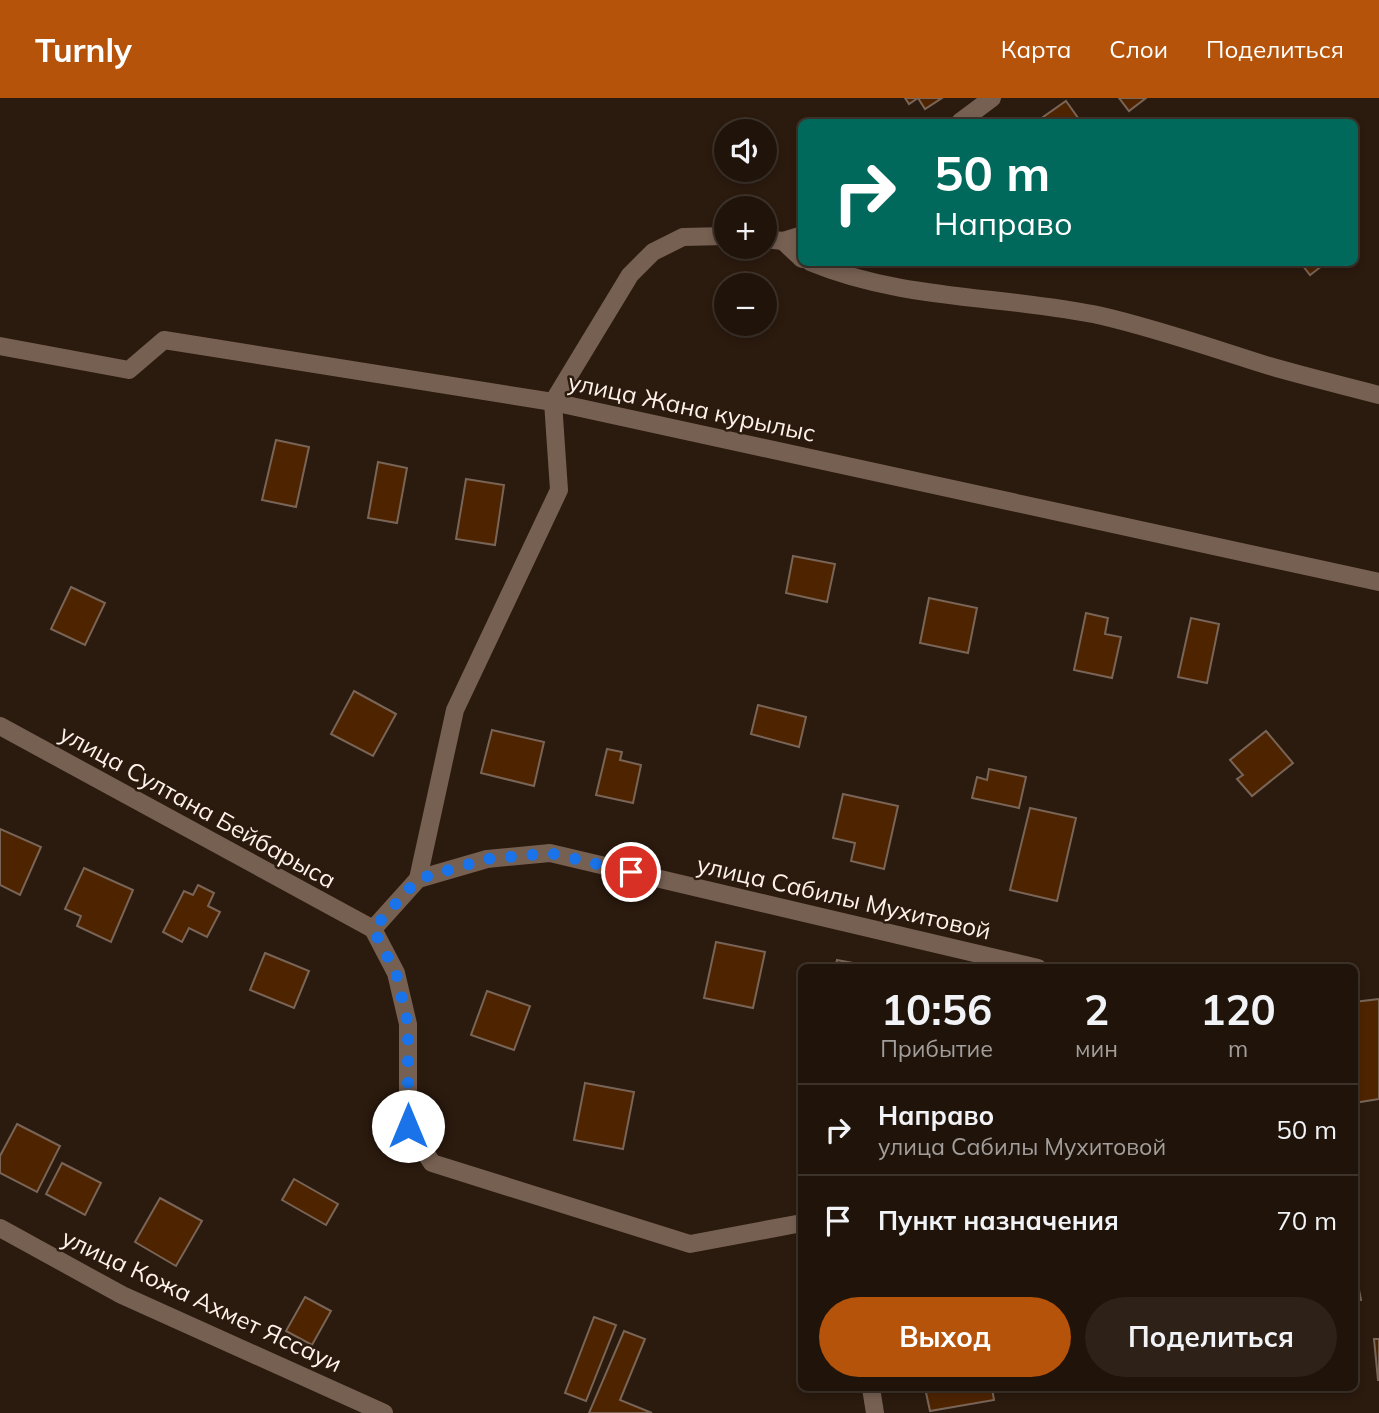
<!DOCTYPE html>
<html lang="ru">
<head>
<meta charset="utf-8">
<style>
  body { margin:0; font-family:Mulish,sans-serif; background:#2d2118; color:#f1f3f6; height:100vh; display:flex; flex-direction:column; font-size:26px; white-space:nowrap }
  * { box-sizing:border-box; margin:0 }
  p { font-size:23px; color:#a29e9c }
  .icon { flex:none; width:38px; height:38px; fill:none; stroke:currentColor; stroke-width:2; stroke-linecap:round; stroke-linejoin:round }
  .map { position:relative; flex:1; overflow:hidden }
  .sheet { position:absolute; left:798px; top:866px; width:560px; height:427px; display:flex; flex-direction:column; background:#20140a; border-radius:10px; box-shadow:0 4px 10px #0003,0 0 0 2px #3d332b }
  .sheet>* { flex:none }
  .hud { position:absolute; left:798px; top:21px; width:560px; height:147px; border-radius:10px; box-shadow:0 4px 10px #0003,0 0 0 2px #3d332b; background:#00695c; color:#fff; overflow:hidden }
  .fabs { position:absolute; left:714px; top:21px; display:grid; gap:14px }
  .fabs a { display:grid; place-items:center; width:63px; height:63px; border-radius:50%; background:#20140a; box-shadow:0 4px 10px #0003,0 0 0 2px #3d332b; font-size:35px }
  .pin { position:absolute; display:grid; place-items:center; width:60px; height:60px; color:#fff; margin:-30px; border:4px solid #fff; border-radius:50%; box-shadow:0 2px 7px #0007 }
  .me { position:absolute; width:77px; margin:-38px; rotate:0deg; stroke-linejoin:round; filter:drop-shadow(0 0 5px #0008) }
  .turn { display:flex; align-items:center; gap:24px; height:147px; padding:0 21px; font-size:32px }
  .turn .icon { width:91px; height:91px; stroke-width:2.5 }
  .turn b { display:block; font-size:49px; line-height:60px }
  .eta { display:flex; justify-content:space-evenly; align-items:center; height:119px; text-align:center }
  .eta b { font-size:42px; font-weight:700; line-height:49px }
  .primary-button { display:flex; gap:14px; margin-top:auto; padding:14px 21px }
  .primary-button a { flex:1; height:80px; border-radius:42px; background:#b45309; color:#fff; font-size:28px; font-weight:700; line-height:80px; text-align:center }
  .primary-button a+a { background:#2d2118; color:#f1f3f6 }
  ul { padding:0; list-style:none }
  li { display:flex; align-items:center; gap:21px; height:91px; padding:0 21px; border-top:2px solid #3d332b }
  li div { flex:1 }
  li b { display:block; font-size:26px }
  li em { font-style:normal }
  header { display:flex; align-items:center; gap:42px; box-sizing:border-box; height:98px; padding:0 35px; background:#b45309; color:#fff }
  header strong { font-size:33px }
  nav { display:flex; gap:38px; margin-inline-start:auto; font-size:24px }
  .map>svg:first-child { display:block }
</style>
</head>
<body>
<header>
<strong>Turnly</strong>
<nav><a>Карта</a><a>Слои</a><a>Поделиться</a></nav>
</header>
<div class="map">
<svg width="1379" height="1315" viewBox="0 0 1379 1315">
  <rect width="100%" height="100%" fill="#2b1a0e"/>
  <!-- building -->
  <g fill="#4e2400" stroke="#796557" stroke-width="2">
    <path d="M 905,0 L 942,0 L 925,11 L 918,0 L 909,6 Z"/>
    <path d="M 1119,0 L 1146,0 L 1129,13 Z"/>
    <path d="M 1066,3 L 1081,24 L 1036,24 Z"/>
    <path d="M 1300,164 L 1327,164 L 1310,177 Z"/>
    <path d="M 276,342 L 309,349 L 296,409 L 262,402 Z"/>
    <path d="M 378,364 L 407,370 L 397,425 L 368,420 Z"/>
    <path d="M 466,381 L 504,387 L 495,447 L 456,441 Z"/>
    <path d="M 793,458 L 835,466 L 827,504 L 786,495 Z"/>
    <path d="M 71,489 L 105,505 L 85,547 L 51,531 Z"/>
    <path d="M 929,500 L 977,510 L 968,555 L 920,545 Z"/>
    <path d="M 1086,515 L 1108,520 L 1105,536 L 1121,539 L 1112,580 L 1074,572 Z"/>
    <path d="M 1191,520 L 1219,526 L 1207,585 L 1178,579 Z"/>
    <path d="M 354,593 L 396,616 L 373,658 L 331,636 Z"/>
    <path d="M 758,607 L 806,619 L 799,649 L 751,636 Z"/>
    <path d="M 492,632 L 544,644 L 534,688 L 481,675 Z"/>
    <path d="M 1266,633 L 1293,665 L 1252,698 L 1237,681 L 1243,677 L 1230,662 Z"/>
    <path d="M 607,651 L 622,654 L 620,662 L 641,667 L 633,705 L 596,697 Z"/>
    <path d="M 989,671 L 1026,679 L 1019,710 L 972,700 L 977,679 L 987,682 Z"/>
    <path d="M 843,696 L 898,708 L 884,771 L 851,763 L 855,745 L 833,740 Z"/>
    <path d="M 1030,710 L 1076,720 L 1057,803 L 1010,792 Z"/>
    <path d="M 0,731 L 41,749 L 20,797 L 0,787 Z"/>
    <path d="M 84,770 L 133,792 L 111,844 L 77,828 L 81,818 L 65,811 Z"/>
    <path d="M 198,787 L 214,795 L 208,808 L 220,814 L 207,839 L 189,830 L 182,844 L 163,834 L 184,793 L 193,797 Z"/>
    <path d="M 716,844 L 765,854 L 753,910 L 704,900 Z"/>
    <path d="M 265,855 L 309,873 L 294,910 L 250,892 Z"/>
    <path d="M 837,862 L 880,870 L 835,870 Z"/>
    <path d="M 487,893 L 530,908 L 514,952 L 471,937 Z"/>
    <path d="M 1379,901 L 1379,1001 L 1354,1005 L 1354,904 Z"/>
    <path d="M 585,985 L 634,994 L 623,1051 L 574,1042 Z"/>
    <path d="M 17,1026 L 60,1048 L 37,1094 L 0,1075 L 0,1058 Z"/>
    <path d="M 62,1065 L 101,1085 L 85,1117 L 46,1096 Z"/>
    <path d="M 294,1081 L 338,1106 L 326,1127 L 282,1102 Z"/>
    <path d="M 160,1100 L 202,1123 L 176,1168 L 135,1144 Z"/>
    <path d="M 1354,1166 L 1361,1202 L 1354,1203 Z"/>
    <path d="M 305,1199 L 331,1213 L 312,1247 L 286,1233 Z"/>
    <path d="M 594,1219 L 616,1227 L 586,1303 L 565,1295 Z"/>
    <path d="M 624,1233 L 645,1241 L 620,1302 L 652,1315 L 589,1315 Z"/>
    <path d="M 1374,1241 L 1379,1241 L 1379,1282 L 1378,1282 Z"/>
    <path d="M 925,1290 L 992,1290 L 994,1302 L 930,1313 Z"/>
  </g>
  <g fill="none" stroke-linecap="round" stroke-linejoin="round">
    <!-- minor -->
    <g stroke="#766052" stroke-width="18">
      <path d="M 960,24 L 992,0"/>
      <path d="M 765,141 L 783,143 L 802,137"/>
      <path d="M 783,143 L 802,161"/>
      <path d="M 810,164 C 903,203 1005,197 1102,218 C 1158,231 1212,250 1266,267 C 1303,278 1341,287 1379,297"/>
      <path d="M 0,248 L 129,272 L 164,242 L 553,304 L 1379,484"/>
      <path d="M 0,628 L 373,831"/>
      <path d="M 418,781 L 455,612 L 559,392 L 553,304 L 630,177 L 653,154 L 683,139 L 726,138"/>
      <path d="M 373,831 L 418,781 L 487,761 L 550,755 L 1038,870"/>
      <path d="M 373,831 L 396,875 L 408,926 L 408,1028 L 432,1065 L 690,1146 L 802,1125"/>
      <path d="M 0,1130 L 122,1197 L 384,1315"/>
      <path d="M 871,1290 L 875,1315"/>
    </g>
  </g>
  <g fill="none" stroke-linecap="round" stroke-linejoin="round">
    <!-- route -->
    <path stroke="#1a73e8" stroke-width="12" stroke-dasharray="0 21.6" d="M 408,1028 L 408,926 L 396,875 L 373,831 L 418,781 L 487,761 L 550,755 L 631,774"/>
  </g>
  <g text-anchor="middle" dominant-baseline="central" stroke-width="5" stroke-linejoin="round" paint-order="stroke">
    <!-- street labels -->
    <g font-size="24" fill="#fef2ea" stroke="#2b1a0e">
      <text transform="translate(692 309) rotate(12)">улица Жана курылыс</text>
      <text transform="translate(198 708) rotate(29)">улица Султана Бейбарыса</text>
      <text transform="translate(844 799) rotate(13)">улица Сабилы Мухитовой</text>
      <text transform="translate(202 1202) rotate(25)">улица Кожа Ахмет Яссауи</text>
    </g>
  </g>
</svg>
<div class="fabs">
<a><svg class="icon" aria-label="sound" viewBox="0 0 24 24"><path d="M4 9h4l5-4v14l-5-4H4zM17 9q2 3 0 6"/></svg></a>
<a>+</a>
<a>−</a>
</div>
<div class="pin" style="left:631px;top:774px;background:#d93025"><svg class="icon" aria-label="arrive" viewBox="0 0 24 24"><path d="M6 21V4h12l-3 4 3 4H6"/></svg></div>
<svg class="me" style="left:408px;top:1028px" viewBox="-20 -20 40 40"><circle r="19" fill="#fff"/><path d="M0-13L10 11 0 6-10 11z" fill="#1a73e8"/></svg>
<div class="hud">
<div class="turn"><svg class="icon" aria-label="right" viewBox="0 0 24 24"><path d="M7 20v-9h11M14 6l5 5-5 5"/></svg><div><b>50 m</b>Направо</div></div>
</div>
<section class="sheet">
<div class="eta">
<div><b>10:56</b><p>Прибытие</p></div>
<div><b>2</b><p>мин</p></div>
<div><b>120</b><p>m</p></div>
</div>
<ul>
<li><svg class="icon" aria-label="right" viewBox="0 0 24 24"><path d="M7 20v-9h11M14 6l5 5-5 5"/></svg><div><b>Направо</b><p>улица Сабилы Мухитовой</p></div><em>50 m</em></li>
<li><svg class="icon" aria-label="arrive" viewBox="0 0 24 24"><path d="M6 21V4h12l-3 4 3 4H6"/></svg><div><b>Пункт назначения</b></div><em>70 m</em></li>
</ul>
<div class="primary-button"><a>Выход</a><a>Поделиться</a></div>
</section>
</div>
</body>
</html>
